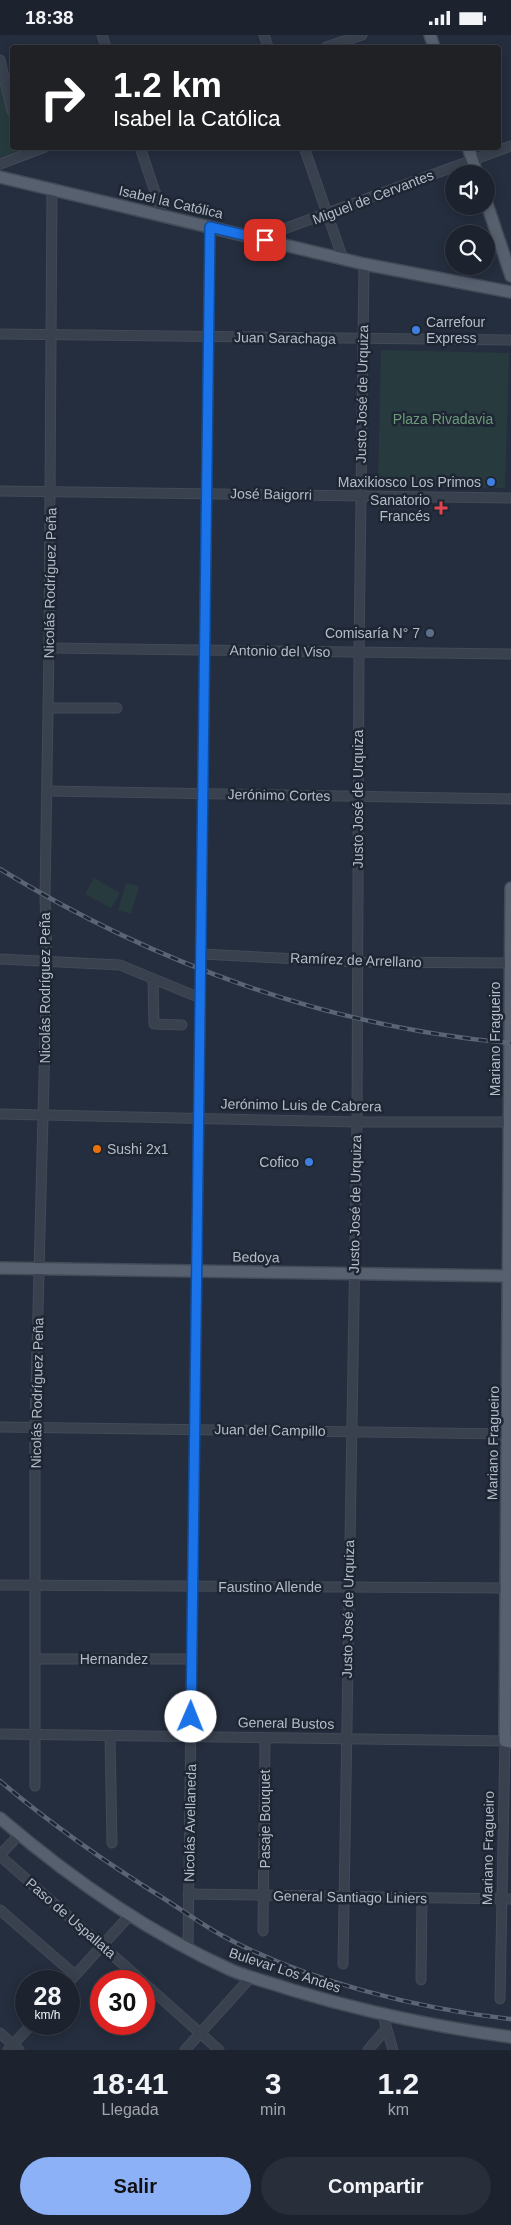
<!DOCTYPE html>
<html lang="es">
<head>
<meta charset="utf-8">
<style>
  body { margin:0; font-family:Helvetica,sans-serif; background:#292f3a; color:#f1f3f6; height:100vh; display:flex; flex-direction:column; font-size:19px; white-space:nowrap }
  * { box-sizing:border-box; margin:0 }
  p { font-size:16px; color:#a0a4aa }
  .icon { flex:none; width:28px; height:28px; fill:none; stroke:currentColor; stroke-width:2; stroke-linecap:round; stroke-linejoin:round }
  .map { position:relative; height:2015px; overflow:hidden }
  .sheet { display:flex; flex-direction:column; background:#1c222e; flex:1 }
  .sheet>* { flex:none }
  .banner { position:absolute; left:10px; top:10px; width:491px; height:105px; border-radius:5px; box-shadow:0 2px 12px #0003,0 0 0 1px #3a3f4a; background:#202124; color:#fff; overflow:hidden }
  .controls { position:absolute; left:445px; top:130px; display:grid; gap:10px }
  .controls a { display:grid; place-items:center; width:50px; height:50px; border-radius:50%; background:#1c222e; box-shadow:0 2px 12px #0003,0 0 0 1px #3a3f4a; font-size:25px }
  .speed { position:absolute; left:15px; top:1935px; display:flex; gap:10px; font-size:25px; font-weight:700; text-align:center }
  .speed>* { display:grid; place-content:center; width:65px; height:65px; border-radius:50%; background:#1c222e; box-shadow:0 2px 12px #0003,0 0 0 1px #3a3f4a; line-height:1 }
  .speed small { font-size:12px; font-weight:400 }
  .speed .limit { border:8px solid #d22; background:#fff; color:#111 }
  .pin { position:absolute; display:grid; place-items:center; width:42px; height:42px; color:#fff; margin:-21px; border-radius:10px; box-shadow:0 2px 8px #0006 }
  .me { position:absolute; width:55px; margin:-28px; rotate:1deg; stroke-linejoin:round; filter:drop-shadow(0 0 4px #0008) }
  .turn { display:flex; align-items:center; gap:18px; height:105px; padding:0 20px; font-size:22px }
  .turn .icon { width:65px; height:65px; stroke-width:2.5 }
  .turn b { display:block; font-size:35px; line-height:42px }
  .eta { display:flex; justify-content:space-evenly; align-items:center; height:85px; text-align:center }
  .eta b { font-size:30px; font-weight:600; line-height:35px }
  .cta { display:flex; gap:10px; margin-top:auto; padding:10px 20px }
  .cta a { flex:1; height:58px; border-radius:30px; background:#8db1f6; color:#111; font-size:20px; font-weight:600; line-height:58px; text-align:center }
  .cta a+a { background:#292f3a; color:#f1f3f6 }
  .status { display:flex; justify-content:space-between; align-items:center; height:35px; padding:0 25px; background:#1c222e; direction:ltr }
  .status svg { height:14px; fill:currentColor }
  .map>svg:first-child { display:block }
</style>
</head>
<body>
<div class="status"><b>18:38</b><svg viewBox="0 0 49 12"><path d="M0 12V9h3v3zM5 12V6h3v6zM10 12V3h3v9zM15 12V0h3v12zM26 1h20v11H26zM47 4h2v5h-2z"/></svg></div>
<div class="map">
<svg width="511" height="2015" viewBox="0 0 511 2015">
  <rect width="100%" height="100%" fill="#252e3e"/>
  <!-- green -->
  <g fill="#273b3f">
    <path d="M 0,26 L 12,77 L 12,112 L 21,113 L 21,115 L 0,122 Z"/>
    <path d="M 381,315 L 509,318 L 505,453 L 378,450 Z"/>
    <path d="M 94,843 L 120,858 L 111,873 L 85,859 Z"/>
    <path d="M 126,848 L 139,851 L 131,879 L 118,875 Z"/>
  </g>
  <!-- water -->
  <path fill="#18253b" d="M 466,380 L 494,381 L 495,392 L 483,392 L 482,384 L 476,384 L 476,392 L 465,392 Z"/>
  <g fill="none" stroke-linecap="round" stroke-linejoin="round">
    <!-- minor casing -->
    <g stroke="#424a57" stroke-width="11">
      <g id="minor">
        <path d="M 102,0 L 106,12"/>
        <path d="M 264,0 L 268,12"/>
        <path d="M 326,12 L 362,0"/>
        <path d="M 0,25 L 12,76"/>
        <path d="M 140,112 L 163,181"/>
        <path d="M 304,112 L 343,224"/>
        <path d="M 0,129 L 45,112"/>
        <path d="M 265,205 L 281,195 L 511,111"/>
        <path d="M 0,299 L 511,305"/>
        <path d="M 0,456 L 511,463"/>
        <path d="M 49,613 L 511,619"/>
        <path d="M 48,673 L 117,673"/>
        <path d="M 47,756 L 511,764"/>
        <path d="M 201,919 L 357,927 L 511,928"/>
        <path d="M 0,924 L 120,930 L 200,963"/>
        <path d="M 153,944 L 154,989 L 182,990"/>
        <path d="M 0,1079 L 357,1087 L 510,1087"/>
        <path d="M 0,1392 L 511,1399"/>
        <path d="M 0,1550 L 511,1553"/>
        <path d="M 36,1624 L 192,1624"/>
        <path d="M 0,1699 L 505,1706 L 500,1964"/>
        <path d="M 110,1700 L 112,1808"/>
        <path d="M 35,1751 L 35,1392 L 47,926 L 45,862 L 49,613 L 52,154"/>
        <path d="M 0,1820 L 19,1800"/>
        <path d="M 0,1821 L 142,1946"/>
        <path d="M 188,1859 L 511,1864"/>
        <path d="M 0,1875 L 75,1940"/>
        <path d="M 263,1896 L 265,1703"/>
        <path d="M 188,1914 L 210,192"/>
        <path d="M 343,1929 L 357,1087 L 359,617 L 364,229"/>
        <path d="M 421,1945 L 422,1863"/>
        <path d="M 69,1947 L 130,1880"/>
        <path d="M 144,1948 L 219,2015"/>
        <path d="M 383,1981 L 393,2015"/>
        <path d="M 0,1998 L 19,2015"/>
        <path d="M 8,2015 L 32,1989"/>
        <path d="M 185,2015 L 251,1942"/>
        <path d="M 368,2015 L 386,1994"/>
      </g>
    </g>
    <!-- major casing -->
    <g stroke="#424a57" stroke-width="14">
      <g id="major">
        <path d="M 430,0 L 434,12"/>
        <path d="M 468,112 L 477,139"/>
        <path d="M 0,142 L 364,229 L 511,257"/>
        <path d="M 486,166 L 511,241"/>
        <path d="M 511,853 L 505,1706 L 511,1707"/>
        <path d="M 0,1233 L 511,1241"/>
        <path d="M 0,1783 C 70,1843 147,1897 231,1935 C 250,1943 272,1948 292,1955 C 365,1977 436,1992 511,2002"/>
      </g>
    </g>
    <!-- minor -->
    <use href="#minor" stroke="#39414e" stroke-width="9"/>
    <!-- major -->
    <use href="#major" stroke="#57606e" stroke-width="11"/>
    <!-- rail casing -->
    <g stroke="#5b6475" stroke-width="4.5">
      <g id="rail">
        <path d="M 0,834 C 153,928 331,993 511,1008"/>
        <path d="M 0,1746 C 52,1790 105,1827 163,1863 C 182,1875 201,1889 221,1900 C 303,1945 418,1974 511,1984"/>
      </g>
    </g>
    <!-- rail -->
    <use href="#rail" stroke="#1e2633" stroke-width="2.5" stroke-dasharray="8" stroke-linecap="butt"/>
  </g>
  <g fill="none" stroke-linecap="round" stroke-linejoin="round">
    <!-- route casing -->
    <g stroke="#114b97" stroke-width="12">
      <path id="route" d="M 191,1682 L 210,192 L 265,205"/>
    </g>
    <!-- route -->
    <use href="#route" stroke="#1a73e8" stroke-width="9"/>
  </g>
  <!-- markers -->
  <g fill="#3f7fe0" stroke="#1e2633" stroke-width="2">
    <circle cx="416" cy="295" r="5"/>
    <circle cx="491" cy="447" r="5"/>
    <circle cx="309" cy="1127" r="5"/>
  </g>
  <path fill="#e0444e" stroke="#1e2633" stroke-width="2" d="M438.5 465.5h5v5h5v5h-5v5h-5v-5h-5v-5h5z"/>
  <circle fill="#5c6f8a" stroke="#1e2633" stroke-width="2" cx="430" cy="598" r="5"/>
  <circle fill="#e8710a" stroke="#1e2633" stroke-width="2" cx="97" cy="1114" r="5"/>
  <g text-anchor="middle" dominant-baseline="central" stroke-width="5" stroke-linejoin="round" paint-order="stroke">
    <!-- street labels -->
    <g font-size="14" fill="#b5bcc9" stroke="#1e2633">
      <text transform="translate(373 162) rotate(-21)">Miguel de Cervantes</text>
      <text transform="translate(171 167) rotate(13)">Isabel la Católica</text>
      <text transform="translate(285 303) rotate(1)">Juan Sarachaga</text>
      <text transform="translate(362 359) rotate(-89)">Justo José de Urquiza</text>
      <text transform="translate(271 459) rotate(1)">José Baigorri</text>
      <text transform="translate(50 548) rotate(-89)">Nicolás Rodríguez Peña</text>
      <text transform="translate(280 616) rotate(1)">Antonio del Viso</text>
      <text transform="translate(279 760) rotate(1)">Jerónimo Cortes</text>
      <text transform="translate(358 764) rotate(-90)">Justo José de Urquiza</text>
      <text transform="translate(356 925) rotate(2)">Ramírez de Arrellano</text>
      <text transform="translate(45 953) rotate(-90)">Nicolás Rodríguez Peña</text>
      <text transform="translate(495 1004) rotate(-90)">Mariano Fragueiro</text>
      <text transform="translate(301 1070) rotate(1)">Jerónimo Luis de Cabrera</text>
      <text transform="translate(355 1169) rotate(-89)">Justo José de Urquiza</text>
      <text transform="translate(256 1222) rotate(1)">Bedoya</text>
      <text transform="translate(37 1358) rotate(-89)">Nicolás Rodríguez Peña</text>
      <text transform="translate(270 1395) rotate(1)">Juan del Campillo</text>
      <text transform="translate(493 1408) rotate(-89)">Mariano Fragueiro</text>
      <text x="270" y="1552">Faustino Allende</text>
      <text transform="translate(348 1574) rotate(-89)">Justo José de Urquiza</text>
      <text x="114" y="1624">Hernandez</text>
      <text transform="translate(286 1688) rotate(1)">General Bustos</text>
      <text transform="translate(265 1784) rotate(-90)">Pasaje Bouquet</text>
      <text transform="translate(190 1788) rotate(-89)">Nicolás Avellaneda</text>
      <text transform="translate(488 1813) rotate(-89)">Mariano Fragueiro</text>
      <text transform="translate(350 1862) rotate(1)">General Santiago Liniers</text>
      <text transform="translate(71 1883) rotate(41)">Paso de Uspallata</text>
      <text transform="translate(285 1935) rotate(18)">Bulevar Los Andes</text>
    </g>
    <!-- poi labels -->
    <g font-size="14" fill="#b5bcc9" stroke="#1e2633" text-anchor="end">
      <text x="426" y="287" text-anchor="start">Carrefour<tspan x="426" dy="16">Express</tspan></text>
      <text x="481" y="447">Maxikiosco Los Primos</text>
      <text x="430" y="465">Sanatorio<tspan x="430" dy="16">Francés</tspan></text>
      <text x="420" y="598">Comisaría N° 7</text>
      <text x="107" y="1114" text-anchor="start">Sushi 2x1</text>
      <text x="299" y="1127">Cofico</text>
    </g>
    <!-- park labels -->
    <g font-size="14" fill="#6c9978" stroke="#1e2633">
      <text x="443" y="384">Plaza Rivadavia</text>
    </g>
  </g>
</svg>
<div class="controls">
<a><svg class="icon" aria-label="sound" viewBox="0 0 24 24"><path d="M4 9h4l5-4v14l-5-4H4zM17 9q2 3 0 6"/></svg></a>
<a><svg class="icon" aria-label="search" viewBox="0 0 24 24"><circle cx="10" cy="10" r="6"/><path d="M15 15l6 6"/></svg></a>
</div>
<div class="speed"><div>28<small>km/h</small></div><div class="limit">30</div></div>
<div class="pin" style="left:265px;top:205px;background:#d93025"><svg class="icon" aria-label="arrive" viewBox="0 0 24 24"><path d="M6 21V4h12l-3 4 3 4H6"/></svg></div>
<svg class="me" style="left:191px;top:1682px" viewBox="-20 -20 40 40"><circle r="19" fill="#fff"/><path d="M0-13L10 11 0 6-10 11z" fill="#1a73e8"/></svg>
<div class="banner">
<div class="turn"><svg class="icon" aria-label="right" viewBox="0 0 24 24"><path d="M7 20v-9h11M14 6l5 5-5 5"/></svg><div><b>1.2 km</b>Isabel la Católica</div></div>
</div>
</div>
<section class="sheet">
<div class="eta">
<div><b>18:41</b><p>Llegada</p></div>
<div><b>3</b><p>min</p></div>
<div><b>1.2</b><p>km</p></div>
</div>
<div class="cta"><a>Salir</a><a>Compartir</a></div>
</section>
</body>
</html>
